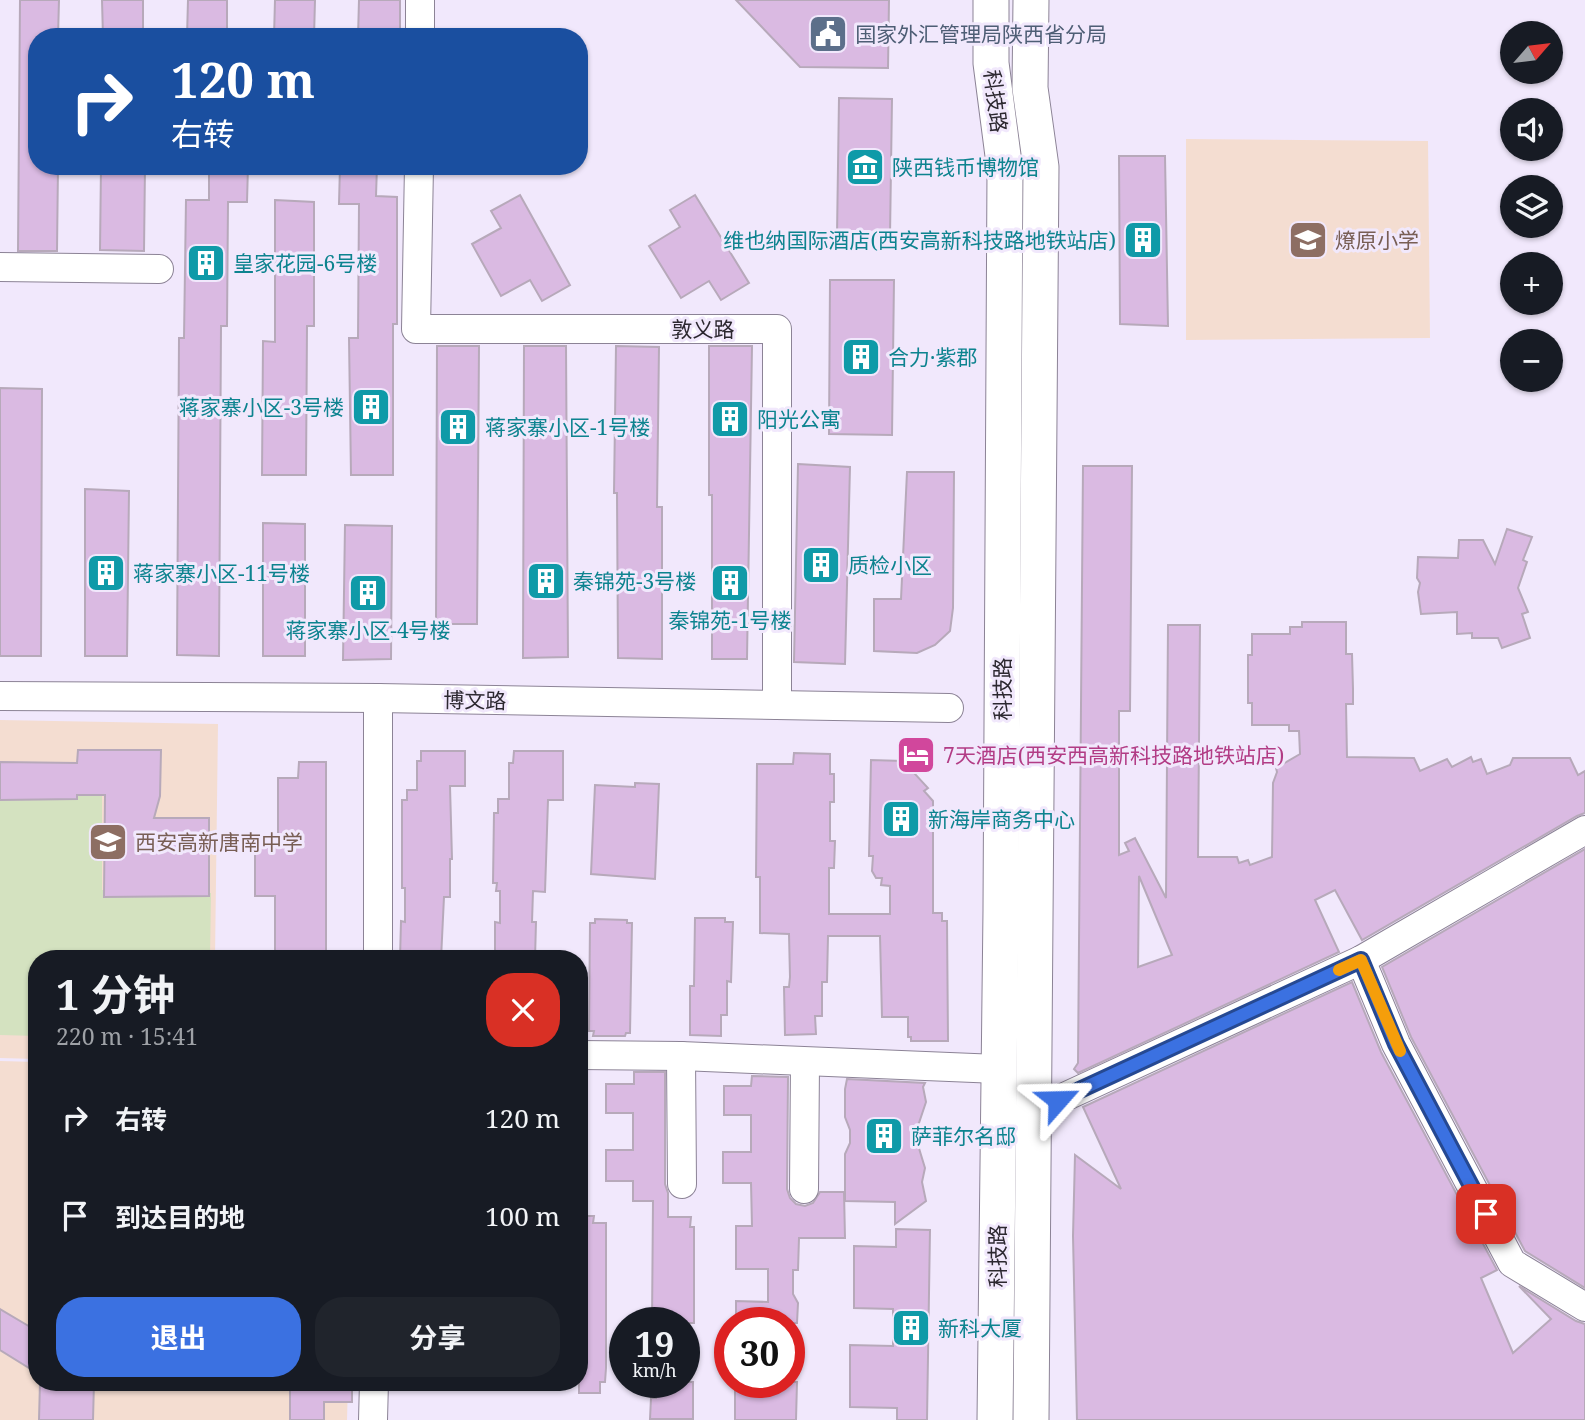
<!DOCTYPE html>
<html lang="zh">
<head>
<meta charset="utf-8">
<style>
  body { margin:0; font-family:"Noto Serif","Noto Sans SC",serif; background:#20242c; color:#f1f3f6; height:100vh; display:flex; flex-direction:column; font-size:26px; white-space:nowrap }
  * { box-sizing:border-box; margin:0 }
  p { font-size:23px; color:#9ea1a6 }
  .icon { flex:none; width:38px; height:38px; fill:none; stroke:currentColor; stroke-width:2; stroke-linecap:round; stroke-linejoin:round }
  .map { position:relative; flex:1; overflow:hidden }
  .sheet { position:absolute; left:28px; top:950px; width:560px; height:441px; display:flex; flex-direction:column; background:#171b24; border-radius:28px; box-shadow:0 2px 5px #0004 }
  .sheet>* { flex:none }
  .hud { position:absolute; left:28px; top:28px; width:560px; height:147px; border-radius:28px; box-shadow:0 2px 5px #0004; background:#1a4fa0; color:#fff; overflow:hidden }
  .needle { width:46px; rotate:62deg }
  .fabs { position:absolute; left:1500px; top:21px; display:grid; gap:14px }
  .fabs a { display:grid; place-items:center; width:63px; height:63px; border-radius:50%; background:#171b24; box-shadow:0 2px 5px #0004; font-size:35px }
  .speed { position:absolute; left:609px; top:1307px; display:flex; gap:14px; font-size:35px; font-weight:700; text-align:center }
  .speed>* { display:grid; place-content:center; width:91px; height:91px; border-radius:50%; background:#171b24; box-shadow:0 2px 5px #0004; line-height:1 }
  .speed small { font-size:18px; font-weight:400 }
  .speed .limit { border:10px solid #d22; background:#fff; color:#111 }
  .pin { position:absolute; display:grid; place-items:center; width:60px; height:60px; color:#fff; margin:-30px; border-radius:14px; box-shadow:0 4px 10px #0006 }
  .me { position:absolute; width:77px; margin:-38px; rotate:65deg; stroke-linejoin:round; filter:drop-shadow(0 0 5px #0008) }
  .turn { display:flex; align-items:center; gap:24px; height:147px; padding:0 28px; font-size:32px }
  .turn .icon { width:91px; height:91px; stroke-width:2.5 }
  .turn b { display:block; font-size:49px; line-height:60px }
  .round { display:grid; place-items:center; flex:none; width:74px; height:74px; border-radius:28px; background:#20242c }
  .overview { display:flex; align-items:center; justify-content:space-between; height:119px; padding:0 28px }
  h1 { font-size:42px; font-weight:700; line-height:52px }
  .button { display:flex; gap:14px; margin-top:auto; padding:14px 28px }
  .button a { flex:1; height:80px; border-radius:28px; background:#3b71e1; color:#fff; font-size:28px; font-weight:700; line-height:80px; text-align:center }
  .button a+a { background:#20242c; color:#f1f3f6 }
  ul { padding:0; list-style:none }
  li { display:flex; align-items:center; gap:21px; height:98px; padding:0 28px }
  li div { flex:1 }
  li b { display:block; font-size:26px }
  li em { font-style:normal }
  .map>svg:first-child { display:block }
</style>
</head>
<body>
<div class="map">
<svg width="1585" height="1420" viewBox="0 0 1585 1420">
  <rect width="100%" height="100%" fill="#f1e8fc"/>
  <!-- education -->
  <g fill="#f4ddd1">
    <path d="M 1186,139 L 1428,141 L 1430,338 L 1186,340 Z"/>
    <path d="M 0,720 L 218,724 L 215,959 L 37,959 L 37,1059 L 0,1058 Z"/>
    <path d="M 0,1061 L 37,1062 L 37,1382 L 348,1383 L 347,1420 L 0,1420 Z"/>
  </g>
  <!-- green -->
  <path fill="#d4e2c0" d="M 0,795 L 102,796 L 102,890 L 211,893 L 210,959 L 37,959 L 37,1036 L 0,1035 Z"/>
  <!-- building -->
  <g fill="#dabae2" stroke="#b7a9ba" stroke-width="2" fill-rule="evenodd">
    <path d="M 20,0 L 59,0 L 58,37 L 37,37 L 37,166 L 58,166 L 57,251 L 18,251 Z"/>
    <path d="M 102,0 L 143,0 L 143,37 L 103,37 Z"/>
    <path d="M 188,0 L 227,0 L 227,37 L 187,37 Z"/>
    <path d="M 275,0 L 315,0 L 314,37 L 274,37 Z"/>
    <path d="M 359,0 L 400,0 L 400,37 L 358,37 Z"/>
    <path d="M 736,0 L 889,0 L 888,68 L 800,67 Z"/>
    <path d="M 839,98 L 892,99 L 890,236 L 837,235 Z"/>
    <path d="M 1119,156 L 1165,156 L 1168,326 L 1120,324 Z"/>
    <path d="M 101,166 L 145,166 L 144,251 L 100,250 Z"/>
    <path d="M 209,166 L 248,166 L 247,202 L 228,202 L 227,326 L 221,326 L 219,656 L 177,655 L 179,338 L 184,338 L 186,200 L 209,200 Z"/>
    <path d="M 340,166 L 377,166 L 376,196 L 397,197 L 397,324 L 393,324 L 393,475 L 351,475 L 349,338 L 358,338 L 359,204 L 339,204 Z"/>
    <path d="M 520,195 L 570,285 L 542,301 L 530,280 L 501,296 L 472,244 L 501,228 L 491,211 Z"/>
    <path d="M 695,195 L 749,283 L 721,300 L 709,281 L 681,298 L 649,246 L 680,227 L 670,210 Z"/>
    <path d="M 275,200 L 314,202 L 314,326 L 307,326 L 306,475 L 262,475 L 263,341 L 275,342 Z"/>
    <path d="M 830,280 L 894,280 L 892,435 L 829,434 Z"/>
    <path d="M 437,346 L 479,346 L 477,624 L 436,624 Z"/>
    <path d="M 524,346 L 566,346 L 568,657 L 523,658 Z"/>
    <path d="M 616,346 L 659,347 L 657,507 L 662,507 L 662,659 L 618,658 L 617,493 L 614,493 Z"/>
    <path d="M 709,346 L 752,346 L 747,659 L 712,659 L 712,495 L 709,495 Z"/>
    <path d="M 0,388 L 42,389 L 41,656 L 0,656 Z"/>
    <path d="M 798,464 L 850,467 L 845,664 L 794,662 Z"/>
    <path d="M 1083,466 L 1132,466 L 1130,711 L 1119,711 L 1119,855 L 1129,851 L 1125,843 L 1135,838 L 1166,898 L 1168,625 L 1200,625 L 1198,857 L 1237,857 L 1239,863 L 1248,860 L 1250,865 L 1272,857 L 1273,783 L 1277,772 L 1276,768 L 1300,754 L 1299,731 L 1289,731 L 1289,725 L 1252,725 L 1252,703 L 1248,703 L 1248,655 L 1252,655 L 1252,634 L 1290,634 L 1290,627 L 1302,627 L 1302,622 L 1346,622 L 1346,654 L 1352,654 L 1353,689 L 1353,704 L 1346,704 L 1347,757 L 1414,758 L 1420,771 L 1447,759 L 1452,767 L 1471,757 L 1473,762 L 1481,759 L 1487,774 L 1510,765 L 1513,758 L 1570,758 L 1578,775 L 1585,771 L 1585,813 L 1577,816 L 1362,940 L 1335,890 L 1315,900 L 1339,952 L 1078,1073 L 1074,1069 L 1078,1063 ZM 1139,876 L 1172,955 L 1138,967 Z"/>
    <path d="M 907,472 L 954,472 L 953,608 L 950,631 L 935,645 L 917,653 L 874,651 L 874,599 L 901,599 Z"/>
    <path d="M 85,489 L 129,491 L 127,656 L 85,656 Z"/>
    <path d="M 263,523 L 305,524 L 305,656 L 263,656 Z"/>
    <path d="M 345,525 L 392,526 L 391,659 L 343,660 Z"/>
    <path d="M 1507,529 L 1532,537 L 1523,560 L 1527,562 L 1518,588 L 1528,612 L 1522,614 L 1530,638 L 1502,648 L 1498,638 L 1472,638 L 1472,633 L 1457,634 L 1457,612 L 1421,614 L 1418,592 L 1420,583 L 1417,578 L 1418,557 L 1458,558 L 1459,540 L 1483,540 L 1495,564 Z"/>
    <path d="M 78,750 L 161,750 L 160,796 L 154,818 L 209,818 L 209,896 L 104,897 L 105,795 L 77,795 L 77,799 L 0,800 L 0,762 L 77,763 Z"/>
    <path d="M 421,751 L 465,751 L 465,786 L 450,786 L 452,859 L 450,859 L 450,897 L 444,897 L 441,959 L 400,959 L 401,921 L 405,922 L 405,888 L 402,888 L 402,800 L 407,800 L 407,790 L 417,790 L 417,761 L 421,761 Z"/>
    <path d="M 514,751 L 563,751 L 563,800 L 548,800 L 545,892 L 533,891 L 532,922 L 536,922 L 535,959 L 495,959 L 495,922 L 500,923 L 500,891 L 496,891 L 497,883 L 493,883 L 494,813 L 498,813 L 498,799 L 509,799 L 509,763 L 513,763 Z"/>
    <path d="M 794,753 L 830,754 L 830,774 L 834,774 L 834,802 L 830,802 L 830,841 L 835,841 L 834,868 L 829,868 L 829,914 L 890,914 L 890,886 L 881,885 L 882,878 L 876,878 L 872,871 L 873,856 L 869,856 L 871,760 L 903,761 L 928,788 L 924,791 L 933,801 L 933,913 L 942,913 L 942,921 L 947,921 L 948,1041 L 911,1041 L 911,1037 L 908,1037 L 908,1017 L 882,1017 L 880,936 L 828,936 L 827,982 L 822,982 L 822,1016 L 815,1016 L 816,1034 L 785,1035 L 784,987 L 789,987 L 790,977 L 789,934 L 760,933 L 760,877 L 756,877 L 757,764 L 793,764 Z"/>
    <path d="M 299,762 L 326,762 L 326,959 L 275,959 L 275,896 L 255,896 L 255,835 L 278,835 L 278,778 L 298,778 Z"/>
    <path d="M 635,783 L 659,784 L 655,879 L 591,874 L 595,785 L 635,787 Z"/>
    <path d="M 1585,849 L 1585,1288 L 1525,1251 L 1411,1037 L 1382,967 Z"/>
    <path d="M 695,918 L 725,918 L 725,922 L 733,922 L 731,982 L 727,981 L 727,1015 L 721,1015 L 721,1036 L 690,1035 L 690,986 L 694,986 Z"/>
    <path d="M 595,919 L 627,920 L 627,923 L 632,923 L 630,1033 L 626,1033 L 625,1036 L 593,1036 L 594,1031 L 589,1031 L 590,923 L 595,923 Z"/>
    <path d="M 1352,982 L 1381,1052 L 1497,1270 L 1481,1278 L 1513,1353 L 1551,1319 L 1519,1286 L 1576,1321 L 1585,1324 L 1585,1420 L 1077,1420 L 1073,1236 L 1075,1155 L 1121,1189 L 1083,1107 Z"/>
    <path d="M 634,1072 L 665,1072 L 665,1184 L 668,1193 L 668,1217 L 691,1217 L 690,1227 L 694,1227 L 694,1323 L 652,1323 L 653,1201 L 633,1201 L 633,1181 L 606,1181 L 606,1150 L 633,1150 L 633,1113 L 606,1113 L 606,1084 L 634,1084 Z"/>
    <path d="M 752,1076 L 788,1077 L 787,1189 L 790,1198 L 796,1204 L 805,1206 L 813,1203 L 820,1192 L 844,1192 L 845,1238 L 799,1238 L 798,1270 L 793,1270 L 793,1294 L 798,1303 L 797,1323 L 736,1323 L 736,1301 L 768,1302 L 768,1269 L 736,1269 L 736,1226 L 752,1226 L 751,1183 L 723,1183 L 723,1152 L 751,1152 L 751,1115 L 724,1115 L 724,1086 L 751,1086 Z"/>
    <path d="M 847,1079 L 925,1083 L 923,1087 L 926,1102 L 918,1126 L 918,1145 L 925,1168 L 922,1182 L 926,1201 L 895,1224 L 895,1202 L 845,1201 L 845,1154 L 850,1143 L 850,1130 L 845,1117 L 845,1089 Z"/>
    <path d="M 579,1216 L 594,1216 L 593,1223 L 606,1223 L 606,1368 L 605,1382 L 600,1382 L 600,1393 L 579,1393 Z"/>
    <path d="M 896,1229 L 930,1230 L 927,1420 L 897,1420 L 897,1408 L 850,1407 L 850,1345 L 893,1346 L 893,1309 L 854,1308 L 854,1246 L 896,1247 Z"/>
    <path d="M 0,1309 L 37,1331 L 37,1373 L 0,1350 Z"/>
    <path d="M 40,1382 L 94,1382 L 93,1420 L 39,1420 Z"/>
    <path d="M 656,1382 L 693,1382 L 693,1419 L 650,1419 L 651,1398 L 656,1398 Z"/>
    <path d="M 735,1382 L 797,1382 L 796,1420 L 735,1420 Z"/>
    <path d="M 290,1386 L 352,1386 L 352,1402 L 324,1402 L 324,1420 L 290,1420 Z"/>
  </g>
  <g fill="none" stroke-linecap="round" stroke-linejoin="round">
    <!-- minor casing -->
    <g stroke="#8c8396" stroke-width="30">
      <g id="minor">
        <path d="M 420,37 L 420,0"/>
        <path d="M 419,166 L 416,329 L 777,329 L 777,705"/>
        <path d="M 0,267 L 159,269"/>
        <path d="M 0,696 L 378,698 L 949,708"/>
        <path d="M 378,698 L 378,959"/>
        <path d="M 1361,960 L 1396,1044 L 1512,1263 L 1585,1307"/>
        <path d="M 579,1055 L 681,1056 L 998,1069"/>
        <path d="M 681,1056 L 682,1184"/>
        <path d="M 1032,1112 L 1361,960 L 1585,830"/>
        <path d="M 804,1189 L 805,1063"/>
        <path d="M 373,1420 L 374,1382"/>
      </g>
    </g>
    <!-- major casing -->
    <g stroke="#8c8396" stroke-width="37">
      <g id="major">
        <path d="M 991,0 L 991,63 L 1005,171 L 1001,910 L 995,1420"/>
        <path d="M 1031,1420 L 1041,167 L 1030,88 L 1031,0"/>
      </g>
    </g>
    <!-- minor -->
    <use href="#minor" stroke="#fff" stroke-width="28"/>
    <!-- major -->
    <use href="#major" stroke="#fff" stroke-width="35"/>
  </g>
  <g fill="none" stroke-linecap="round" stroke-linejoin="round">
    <!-- route casing -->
    <g stroke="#264992" stroke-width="18">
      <path id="route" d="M 1058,1100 L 1361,960 L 1396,1044 L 1486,1214"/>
    </g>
    <!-- route -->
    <use href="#route" stroke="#3b71e1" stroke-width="12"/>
    <!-- slow -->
    <path stroke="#f59e0b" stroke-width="12" d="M 1339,970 L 1361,960 L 1400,1051"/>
  </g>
  <!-- icons -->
  <defs>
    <g id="civic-square" transform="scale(2.0125)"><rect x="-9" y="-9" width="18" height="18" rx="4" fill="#5c6f8a" stroke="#f1e8fc"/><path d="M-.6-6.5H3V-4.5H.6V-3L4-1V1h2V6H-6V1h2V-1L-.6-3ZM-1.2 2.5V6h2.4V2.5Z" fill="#fff"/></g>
    <g id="museum-square" transform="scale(2.0125)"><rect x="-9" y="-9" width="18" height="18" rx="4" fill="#0f9aa8" stroke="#f1e8fc"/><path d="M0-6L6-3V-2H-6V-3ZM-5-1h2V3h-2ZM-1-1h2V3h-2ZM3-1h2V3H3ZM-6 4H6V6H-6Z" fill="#fff"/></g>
    <g id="building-square" transform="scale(2.0125)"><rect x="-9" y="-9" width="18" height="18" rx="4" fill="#0f9aa8" stroke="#f1e8fc"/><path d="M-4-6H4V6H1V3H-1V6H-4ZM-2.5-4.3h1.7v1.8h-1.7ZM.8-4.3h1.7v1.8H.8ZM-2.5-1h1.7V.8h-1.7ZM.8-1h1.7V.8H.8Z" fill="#fff"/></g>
    <g id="school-square" transform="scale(2.0125)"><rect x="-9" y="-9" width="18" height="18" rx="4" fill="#8d6e63" stroke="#f1e8fc"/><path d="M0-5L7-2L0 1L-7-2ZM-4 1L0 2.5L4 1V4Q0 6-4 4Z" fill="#fff"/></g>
    <g id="hotel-square" transform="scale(2.0125)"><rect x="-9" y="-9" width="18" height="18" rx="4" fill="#d1479c" stroke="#f1e8fc"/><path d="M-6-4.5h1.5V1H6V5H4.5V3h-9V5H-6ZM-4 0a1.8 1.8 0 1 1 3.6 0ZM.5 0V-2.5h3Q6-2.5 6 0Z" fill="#fff"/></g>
  </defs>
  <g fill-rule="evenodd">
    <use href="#civic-square" x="828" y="34"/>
    <use href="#museum-square" x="865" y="167"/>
    <use href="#building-square" x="1143" y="240"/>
    <use href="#school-square" x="1308" y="240"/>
    <use href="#building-square" x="206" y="263"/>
    <use href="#building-square" x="861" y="357"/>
    <use href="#building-square" x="371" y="407"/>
    <use href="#building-square" x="730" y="419"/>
    <use href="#building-square" x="458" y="427"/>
    <use href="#building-square" x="821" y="565"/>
    <use href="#building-square" x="106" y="573"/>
    <use href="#building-square" x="546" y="581"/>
    <use href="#building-square" x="730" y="583"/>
    <use href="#building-square" x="368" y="593"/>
    <use href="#hotel-square" x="916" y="755"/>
    <use href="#building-square" x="901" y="819"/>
    <use href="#school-square" x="108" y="842"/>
    <use href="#building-square" x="884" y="1136"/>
    <use href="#building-square" x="911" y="1328"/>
  </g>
  <g text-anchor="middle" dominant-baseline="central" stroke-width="6" stroke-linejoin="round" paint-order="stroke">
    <!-- service labels -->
    <g font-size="21" fill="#4e5e75" stroke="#f1e8fc" text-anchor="start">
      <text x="855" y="34">国家外汇管理局陕西省分局</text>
    </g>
    <!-- street labels -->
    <g font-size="21" fill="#2c2830" stroke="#f1e8fc">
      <text transform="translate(996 101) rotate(83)">科技路</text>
      <text x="703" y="329">敦义路</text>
      <text transform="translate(1002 689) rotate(-90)">科技路</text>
      <text transform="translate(475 700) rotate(1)">博文路</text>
      <text transform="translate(997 1256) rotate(-90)">科技路</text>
    </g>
    <!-- culture labels -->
    <g font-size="21" fill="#0d838f" stroke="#f1e8fc" text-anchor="start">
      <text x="892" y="167">陕西钱币博物馆</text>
      <text x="1116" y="240" text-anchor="end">维也纳国际酒店(西安高新科技路地铁站店)</text>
      <text x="233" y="263">皇家花园-6号楼</text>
      <text x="888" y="357">合力·紫郡</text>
      <text x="344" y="407" text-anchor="end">蒋家寨小区-3号楼</text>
      <text x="757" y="419">阳光公寓</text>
      <text x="485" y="427">蒋家寨小区-1号楼</text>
      <text x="848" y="565">质检小区</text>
      <text x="133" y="573">蒋家寨小区-11号楼</text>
      <text x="573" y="581">秦锦苑-3号楼</text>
      <text x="730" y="620" text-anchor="middle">秦锦苑-1号楼</text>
      <text x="368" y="630" text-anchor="middle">蒋家寨小区-4号楼</text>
      <text x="928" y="819">新海岸商务中心</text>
      <text x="911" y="1136">萨菲尔名邸</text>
      <text x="938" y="1328">新科大厦</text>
    </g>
    <!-- education labels -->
    <g font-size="21" fill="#785e54" stroke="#f1e8fc" text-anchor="start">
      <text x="1335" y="240">燎原小学</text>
      <text x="135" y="842">西安高新唐南中学</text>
    </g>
    <!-- hotel labels -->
    <g font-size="21" fill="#b23c85" stroke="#f1e8fc" text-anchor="start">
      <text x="943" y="755">7天酒店(西安西高新科技路地铁站店)</text>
    </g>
  </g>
</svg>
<div class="fabs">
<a><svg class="needle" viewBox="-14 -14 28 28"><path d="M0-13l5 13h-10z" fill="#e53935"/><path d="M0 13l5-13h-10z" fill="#9ea1a6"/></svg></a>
<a><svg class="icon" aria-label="sound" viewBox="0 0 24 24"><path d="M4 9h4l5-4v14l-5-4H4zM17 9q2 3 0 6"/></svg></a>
<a><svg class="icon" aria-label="layers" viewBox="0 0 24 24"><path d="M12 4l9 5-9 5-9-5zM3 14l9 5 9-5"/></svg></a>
<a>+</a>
<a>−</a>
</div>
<div class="speed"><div>19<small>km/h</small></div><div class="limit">30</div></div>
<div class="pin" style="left:1486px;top:1214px;background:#d93025"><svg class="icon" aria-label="arrive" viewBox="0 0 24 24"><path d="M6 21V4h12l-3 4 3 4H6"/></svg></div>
<svg class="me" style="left:1058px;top:1100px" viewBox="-20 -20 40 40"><path d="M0-17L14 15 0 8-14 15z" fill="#3b71e1" stroke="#fff" stroke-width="4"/></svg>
<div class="hud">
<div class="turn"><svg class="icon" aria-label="right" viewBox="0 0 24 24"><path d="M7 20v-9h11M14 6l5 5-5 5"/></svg><div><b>120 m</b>右转</div></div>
</div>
<section class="sheet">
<div class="overview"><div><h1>1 分钟</h1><p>220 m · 15:41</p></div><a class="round" style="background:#d93025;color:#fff"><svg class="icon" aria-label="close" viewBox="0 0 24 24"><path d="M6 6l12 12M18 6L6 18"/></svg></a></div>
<ul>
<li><svg class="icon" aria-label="right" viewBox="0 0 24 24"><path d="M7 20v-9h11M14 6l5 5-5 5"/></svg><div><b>右转</b></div><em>120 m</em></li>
<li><svg class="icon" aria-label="arrive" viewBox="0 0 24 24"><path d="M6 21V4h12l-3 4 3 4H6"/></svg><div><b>到达目的地</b></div><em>100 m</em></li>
</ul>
<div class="button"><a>退出</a><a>分享</a></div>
</section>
</div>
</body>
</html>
